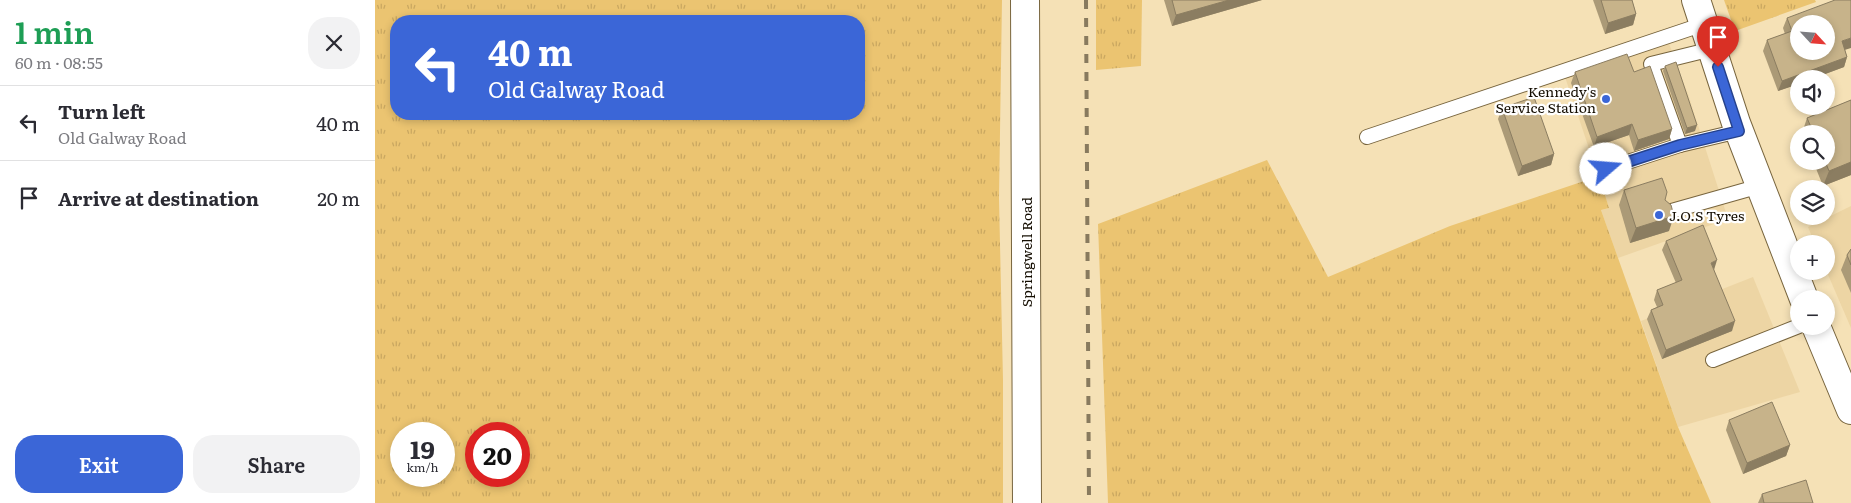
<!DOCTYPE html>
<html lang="en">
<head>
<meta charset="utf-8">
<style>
  body { margin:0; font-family:Literata,serif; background:#f2f2f3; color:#2b2b33; height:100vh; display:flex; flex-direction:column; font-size:19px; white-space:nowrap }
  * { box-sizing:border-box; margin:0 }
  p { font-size:16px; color:#7c7c81 }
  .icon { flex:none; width:28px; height:28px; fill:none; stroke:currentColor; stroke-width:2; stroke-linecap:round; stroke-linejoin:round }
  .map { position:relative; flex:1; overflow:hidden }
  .sheet { display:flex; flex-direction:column; background:#fff; width:375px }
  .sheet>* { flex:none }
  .top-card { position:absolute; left:15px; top:15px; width:475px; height:105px; border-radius:20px; box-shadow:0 2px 8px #0003; background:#3b66d7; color:#fff; overflow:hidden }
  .needle { width:32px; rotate:116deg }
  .controls { position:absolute; left:1415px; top:15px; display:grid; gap:10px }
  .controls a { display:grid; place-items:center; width:45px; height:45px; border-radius:50%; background:#fff; box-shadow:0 2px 8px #0003; font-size:25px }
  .speed { position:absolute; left:15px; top:422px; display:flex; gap:10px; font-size:25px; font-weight:700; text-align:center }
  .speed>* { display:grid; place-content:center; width:65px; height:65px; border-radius:50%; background:#fff; box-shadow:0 2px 8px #0003; line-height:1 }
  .speed small { font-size:12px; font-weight:400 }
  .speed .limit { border:8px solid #d22; background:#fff; color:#111 }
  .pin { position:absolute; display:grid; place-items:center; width:42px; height:42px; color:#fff; margin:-51px -21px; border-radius:50% 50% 50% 0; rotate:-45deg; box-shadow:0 0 5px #0007 }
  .pin .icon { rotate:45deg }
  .me { position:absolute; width:55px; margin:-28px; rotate:72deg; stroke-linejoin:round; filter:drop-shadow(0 0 4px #0008) }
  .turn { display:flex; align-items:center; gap:18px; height:105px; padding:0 15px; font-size:22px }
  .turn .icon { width:65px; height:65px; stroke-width:2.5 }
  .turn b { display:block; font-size:35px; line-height:42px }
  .round { display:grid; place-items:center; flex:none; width:52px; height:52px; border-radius:20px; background:#f2f2f3 }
  .overview { display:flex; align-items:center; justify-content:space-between; height:85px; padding:0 15px }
  h1 { font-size:30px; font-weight:600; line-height:38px; color:#1e9e55 }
  .cta { display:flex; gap:10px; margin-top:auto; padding:10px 15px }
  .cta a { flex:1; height:58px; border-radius:20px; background:#3b66d7; color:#fff; font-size:20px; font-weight:600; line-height:58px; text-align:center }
  .cta a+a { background:#f2f2f3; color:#2b2b33 }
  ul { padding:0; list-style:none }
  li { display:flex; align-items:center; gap:15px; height:75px; padding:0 15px; border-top:1px solid #e1e1e2 }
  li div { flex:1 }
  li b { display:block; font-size:19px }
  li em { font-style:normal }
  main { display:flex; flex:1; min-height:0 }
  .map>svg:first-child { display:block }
</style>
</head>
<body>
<main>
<section class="sheet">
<div class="overview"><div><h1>1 min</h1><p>60 m · 08:55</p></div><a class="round"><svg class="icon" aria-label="close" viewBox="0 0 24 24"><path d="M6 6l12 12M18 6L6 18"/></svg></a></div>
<ul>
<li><svg class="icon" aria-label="left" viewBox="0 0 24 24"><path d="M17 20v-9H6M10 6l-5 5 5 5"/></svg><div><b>Turn left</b><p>Old Galway Road</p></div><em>40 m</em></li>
<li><svg class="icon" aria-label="arrive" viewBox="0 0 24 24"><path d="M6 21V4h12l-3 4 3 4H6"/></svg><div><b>Arrive at destination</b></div><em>20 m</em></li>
</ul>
<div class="cta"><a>Exit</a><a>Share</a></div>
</section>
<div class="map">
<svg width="1476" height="503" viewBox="0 0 1476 503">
  <defs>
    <pattern id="grass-tufts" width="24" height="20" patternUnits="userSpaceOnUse" patternTransform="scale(1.25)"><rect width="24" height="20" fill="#ebc471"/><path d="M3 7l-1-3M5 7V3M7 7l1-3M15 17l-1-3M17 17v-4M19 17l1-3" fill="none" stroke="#c9a760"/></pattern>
  </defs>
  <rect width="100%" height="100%" fill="#f5e1b6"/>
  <!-- built -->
  <g fill="#edd5a4">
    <path d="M 1293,41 L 1313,94 L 1353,219 L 1243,258 L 1226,210 L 1234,208 L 1190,77 Z"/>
    <path d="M 1476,206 L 1476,328 L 1451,270 L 1451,244 L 1440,244 L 1433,227 Z"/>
    <path d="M 1378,277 L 1425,392 L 1303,427 L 1266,321 Z"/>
  </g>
  <!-- grass -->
  <g fill="url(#grass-tufts)" fill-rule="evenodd">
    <path d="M 0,0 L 627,0 L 624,198 L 628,380 L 628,503 L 0,503 ZM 21,21 L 484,21 L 484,114 L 21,114 ZM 26,434 L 69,434 L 69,476 L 26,476 ZM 101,434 L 144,434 L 144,476 L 101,476 Z"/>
    <path d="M 721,0 L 767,0 L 766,66 L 721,70 Z"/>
    <path d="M 1349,0 L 1440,0 L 1441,2 L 1360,31 Z"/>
    <path d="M 892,160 L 953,277 L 1075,226 L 1224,176 L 1234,208 L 1226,210 L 1303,427 L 1336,503 L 733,503 L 723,224 Z"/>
  </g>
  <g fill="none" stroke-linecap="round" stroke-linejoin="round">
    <!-- service casing -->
    <g stroke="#78653e" stroke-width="16">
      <g id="service">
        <path d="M 1337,49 L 1276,64 L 1305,145 L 1364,131"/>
        <path d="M 992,137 L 1329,24"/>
        <path d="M 1231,169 L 1305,145"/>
        <path d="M 1293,212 L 1385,186"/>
        <path d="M 1338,360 L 1424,326"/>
      </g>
    </g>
    <!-- minor casing -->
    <g stroke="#78653e" stroke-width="30">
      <path id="minor" d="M 650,0 L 652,503"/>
    </g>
    <!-- secondary casing -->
    <g stroke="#78653e" stroke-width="30">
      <g id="secondary">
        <path d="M 1321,0 L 1361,123 L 1429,299"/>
        <path d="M 1441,326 L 1476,410"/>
      </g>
    </g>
    <!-- service -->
    <use href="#service" stroke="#fff" stroke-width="14"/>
    <!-- minor -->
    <use href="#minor" stroke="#fff" stroke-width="28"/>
    <!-- secondary -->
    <use href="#secondary" stroke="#fff" stroke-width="28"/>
    <!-- rail -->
    <path stroke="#887a5e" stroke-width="4" stroke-dasharray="9 9" stroke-linecap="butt" d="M 711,0 L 714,503"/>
  </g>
  <!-- wall -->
  <g fill="#ab9a77">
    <path d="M 789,0 L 887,0 L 797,26 Z"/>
    <path d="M 1218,0 L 1257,0 L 1261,14 L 1258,25 L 1230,34 Z"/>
    <path d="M 1412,18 L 1470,50 L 1472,57 L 1469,67 L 1403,91 L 1388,51 L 1392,40 L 1410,34 L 1408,28 Z"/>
    <path d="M 1290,66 L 1320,131 L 1310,134 L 1288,71 Z"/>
    <path d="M 1200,72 L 1259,72 L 1297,129 L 1294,139 L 1259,151 L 1254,135 L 1219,147 L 1196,83 Z"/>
    <path d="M 1476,100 L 1476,175 L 1448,186 L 1438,161 L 1451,161 L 1451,134 L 1427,134 L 1427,133 L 1432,118 Z"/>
    <path d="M 1127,108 L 1179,154 L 1176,165 L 1143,176 L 1123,119 Z"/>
    <path d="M 1249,190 L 1290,200 L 1294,231 L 1255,243 L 1244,205 Z"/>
    <path d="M 1291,241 L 1339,270 L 1357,331 L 1287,359 L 1272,319 L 1276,310 L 1282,307 L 1279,300 L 1282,290 L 1301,283 L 1287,250 Z"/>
    <path d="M 1476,249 L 1476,293 L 1466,270 L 1472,255 Z"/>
    <path d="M 1354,420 L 1415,445 L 1411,456 L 1368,474 L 1351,430 Z"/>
    <path d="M 1387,494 L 1438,503 L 1383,503 Z"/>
  </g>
  <!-- shaded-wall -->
  <g fill="#8b7d61">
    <path d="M 854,0 L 887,0 L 797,26 L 801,15 Z"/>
    <path d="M 1261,14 L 1258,25 L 1230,34 L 1233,23 Z"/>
    <path d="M 1476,38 L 1476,48 L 1463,52 L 1467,41 Z"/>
    <path d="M 1472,57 L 1469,67 L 1437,79 L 1424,79 L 1424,84 L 1403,91 L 1407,81 Z"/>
    <path d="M 1257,124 L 1254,135 L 1219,147 L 1222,137 Z"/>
    <path d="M 1322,125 L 1320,131 L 1310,134 L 1312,128 Z"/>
    <path d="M 1297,129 L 1294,139 L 1259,151 L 1263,140 Z"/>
    <path d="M 1179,154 L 1176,165 L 1143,176 L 1147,166 Z"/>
    <path d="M 1476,162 L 1476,175 L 1448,186 L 1454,171 Z"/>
    <path d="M 1299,216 L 1294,231 L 1255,243 L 1261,228 Z"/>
    <path d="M 1342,260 L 1339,270 L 1336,263 Z"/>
    <path d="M 1360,321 L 1357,331 L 1287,359 L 1291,350 Z"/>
    <path d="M 1415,445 L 1411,456 L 1368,474 L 1372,463 Z"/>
  </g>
  <!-- building -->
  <g fill="#c7b38a" stroke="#8b7d61" fill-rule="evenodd">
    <path d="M 797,0 L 854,0 L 801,15 Z"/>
    <path d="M 1226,0 L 1257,0 L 1261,14 L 1233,23 Z"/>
    <path d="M 1460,0 L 1476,0 L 1476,38 L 1467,41 L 1472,57 L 1407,81 L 1392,40 L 1417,31 L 1412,18 ZM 1424,24 L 1451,24 L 1451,51 L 1424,51 Z"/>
    <path d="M 1252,54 L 1259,72 L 1275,66 L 1297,129 L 1263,140 L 1257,124 L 1222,137 L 1200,72 Z"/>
    <path d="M 1301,62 L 1322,125 L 1312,128 L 1290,66 Z"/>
    <path d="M 1159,97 L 1179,154 L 1147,166 L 1127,108 Z"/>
    <path d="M 1476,100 L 1476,162 L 1454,171 L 1450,161 L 1451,161 L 1451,134 L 1439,134 L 1432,118 Z"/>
    <path d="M 1287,178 L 1292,192 L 1290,200 L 1296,205 L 1299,216 L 1261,228 L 1249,190 Z"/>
    <path d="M 1328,225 L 1342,260 L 1336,263 L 1360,321 L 1291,350 L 1276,310 L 1288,305 L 1282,290 L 1307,280 L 1291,241 Z"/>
    <path d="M 1476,249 L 1476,265 L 1472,255 Z"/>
    <path d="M 1397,402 L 1415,445 L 1372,463 L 1354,420 Z"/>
    <path d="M 1431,480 L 1438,503 L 1389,503 L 1387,494 Z"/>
  </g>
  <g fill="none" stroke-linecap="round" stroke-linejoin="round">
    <!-- route casing -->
    <g stroke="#26428c" stroke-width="12">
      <path id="route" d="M 1231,169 L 1305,145 L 1364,131 L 1343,67"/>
    </g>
    <!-- route -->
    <use href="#route" stroke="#3b66d7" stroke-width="9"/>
  </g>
  <!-- markers -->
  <g fill="#3b66d7" stroke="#fff" stroke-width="2">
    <circle cx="1231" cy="99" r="5"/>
    <circle cx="1284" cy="215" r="5"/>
  </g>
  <g text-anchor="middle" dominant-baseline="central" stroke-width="4.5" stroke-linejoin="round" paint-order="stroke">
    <!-- poi labels -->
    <g font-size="14" fill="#140d01" stroke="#fff" text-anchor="end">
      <text x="1221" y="91">Kennedy's<tspan x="1221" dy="16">Service Station</tspan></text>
      <text x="1294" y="215" text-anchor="start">J.O.S Tyres</text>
    </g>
    <!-- street labels -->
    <g font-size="14" fill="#140d01" stroke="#fff">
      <text transform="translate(651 252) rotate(-90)">Springwell Road</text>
    </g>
  </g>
</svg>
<div class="controls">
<a><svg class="needle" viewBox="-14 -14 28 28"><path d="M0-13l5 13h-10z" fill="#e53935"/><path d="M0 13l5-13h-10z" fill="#7c7c81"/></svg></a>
<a><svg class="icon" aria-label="sound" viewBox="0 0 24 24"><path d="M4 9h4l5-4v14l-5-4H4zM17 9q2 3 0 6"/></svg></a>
<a><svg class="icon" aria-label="search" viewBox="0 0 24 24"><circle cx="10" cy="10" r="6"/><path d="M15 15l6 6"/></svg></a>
<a><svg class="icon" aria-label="layers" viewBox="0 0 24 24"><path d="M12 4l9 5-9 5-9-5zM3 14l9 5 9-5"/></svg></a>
<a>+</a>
<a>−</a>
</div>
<div class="speed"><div>19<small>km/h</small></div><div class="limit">20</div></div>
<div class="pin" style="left:1343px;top:67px;background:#d93025"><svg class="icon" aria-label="arrive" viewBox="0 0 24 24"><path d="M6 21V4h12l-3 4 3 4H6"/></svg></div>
<svg class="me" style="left:1231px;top:169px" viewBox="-20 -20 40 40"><circle r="19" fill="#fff"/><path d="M0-13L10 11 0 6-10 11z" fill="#3b66d7"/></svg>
<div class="top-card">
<div class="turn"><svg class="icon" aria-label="left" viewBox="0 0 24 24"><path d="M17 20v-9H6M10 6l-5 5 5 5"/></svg><div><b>40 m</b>Old Galway Road</div></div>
</div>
</div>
</main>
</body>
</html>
